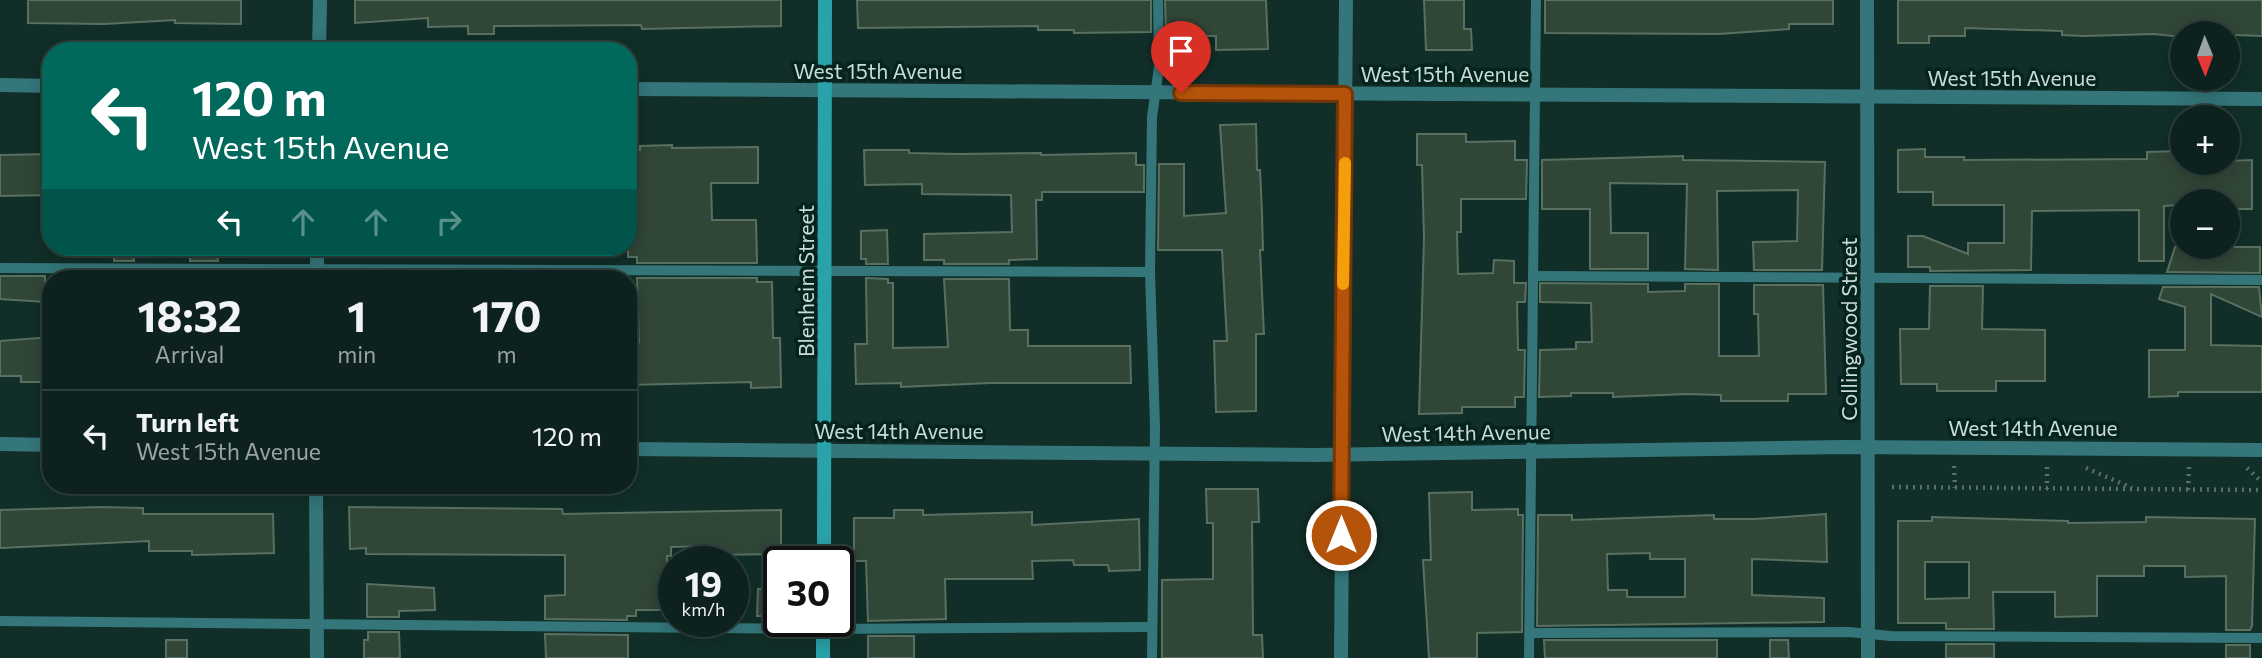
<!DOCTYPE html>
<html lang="en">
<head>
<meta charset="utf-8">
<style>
  body { margin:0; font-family:Commissioner,sans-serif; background:#1b2f2b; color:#f1f3f6; height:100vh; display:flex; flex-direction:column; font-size:26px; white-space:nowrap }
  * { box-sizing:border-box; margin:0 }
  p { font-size:23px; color:#9aa4a4 }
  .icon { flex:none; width:38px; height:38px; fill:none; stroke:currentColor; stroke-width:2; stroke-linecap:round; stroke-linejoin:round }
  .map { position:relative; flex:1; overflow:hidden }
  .drawer { position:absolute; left:42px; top:270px; width:595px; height:224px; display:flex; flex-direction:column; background:#0d221e; border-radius:28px; box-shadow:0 4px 18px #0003,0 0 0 2px #2d3f3c }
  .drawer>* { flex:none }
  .banner { position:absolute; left:42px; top:42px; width:595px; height:214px; border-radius:28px; box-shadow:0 4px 18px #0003,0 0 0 2px #2d3f3c; background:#00695c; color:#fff; overflow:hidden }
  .needle { width:46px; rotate:179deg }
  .tools { position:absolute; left:2170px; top:21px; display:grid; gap:14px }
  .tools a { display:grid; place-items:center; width:70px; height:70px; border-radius:50%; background:#0d221e; box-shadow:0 4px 18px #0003,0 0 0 2px #2d3f3c; font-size:35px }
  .speed { position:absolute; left:658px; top:546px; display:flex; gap:14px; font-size:35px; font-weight:700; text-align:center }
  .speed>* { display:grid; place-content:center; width:91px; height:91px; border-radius:50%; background:#0d221e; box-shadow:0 4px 18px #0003,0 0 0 2px #2d3f3c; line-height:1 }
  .speed small { font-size:18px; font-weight:400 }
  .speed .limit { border:4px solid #111; border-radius:10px; background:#fff; color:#111 }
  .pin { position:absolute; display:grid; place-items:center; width:60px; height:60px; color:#fff; margin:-72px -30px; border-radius:50% 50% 50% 0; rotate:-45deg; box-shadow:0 0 7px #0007 }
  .pin .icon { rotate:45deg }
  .me { position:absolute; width:77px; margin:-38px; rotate:0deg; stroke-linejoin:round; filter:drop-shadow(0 0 5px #0008) }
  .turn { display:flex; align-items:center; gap:24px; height:147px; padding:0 35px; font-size:32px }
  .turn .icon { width:91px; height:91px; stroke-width:2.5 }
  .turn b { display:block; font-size:49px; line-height:60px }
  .lanes { display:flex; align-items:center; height:66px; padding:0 35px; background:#0003; justify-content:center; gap:35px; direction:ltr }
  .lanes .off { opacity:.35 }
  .eta { display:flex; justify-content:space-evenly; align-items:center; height:119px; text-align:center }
  .eta b { font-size:42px; font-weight:700; line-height:49px }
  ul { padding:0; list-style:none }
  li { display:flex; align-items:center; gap:21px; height:91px; padding:0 35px; border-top:2px solid #2d3f3c }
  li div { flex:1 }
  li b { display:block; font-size:26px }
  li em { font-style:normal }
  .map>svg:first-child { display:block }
</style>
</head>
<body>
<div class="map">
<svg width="2262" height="658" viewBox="0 0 2262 658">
  <rect width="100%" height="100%" fill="#112e28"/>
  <!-- building -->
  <g fill="#304637" stroke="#597060" stroke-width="2" fill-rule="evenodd">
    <path d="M 28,0 L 241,0 L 241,24 L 175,23 L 175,20 L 104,24 L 28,23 Z"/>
    <path d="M 355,0 L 781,0 L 781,26 L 642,29 L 641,25 L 494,26 L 494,34 L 468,34 L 468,26 L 428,27 L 428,18 L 355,23 Z"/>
    <path d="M 857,0 L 1151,0 L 1151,32 L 1074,33 L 1074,30 L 1038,30 L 1038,26 L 858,28 Z"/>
    <path d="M 1165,0 L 1266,0 L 1268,49 L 1216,50 L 1216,36 L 1170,36 L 1169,32 L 1166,32 Z"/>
    <path d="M 1424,0 L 1464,0 L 1464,29 L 1471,29 L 1472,50 L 1426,50 Z"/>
    <path d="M 1545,0 L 1833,0 L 1833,24 L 1789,24 L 1789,29 L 1718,34 L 1545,33 Z"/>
    <path d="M 1898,0 L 2262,0 L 2262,36 L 2182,33 L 2182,37 L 2154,34 L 2084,36 L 2062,35 L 2062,31 L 1965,28 L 1965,36 L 1929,36 L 1929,43 L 1898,43 Z"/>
    <path d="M 1256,124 L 1257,170 L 1260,170 L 1262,213 L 1263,250 L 1260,250 L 1264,334 L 1256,334 L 1256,411 L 1216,412 L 1214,341 L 1227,341 L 1222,250 L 1158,250 L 1159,164 L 1184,164 L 1184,216 L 1226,213 L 1220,125 Z"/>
    <path d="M 1417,134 L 1466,134 L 1466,142 L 1515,141 L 1515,160 L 1527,160 L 1526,199 L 1461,199 L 1461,232 L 1457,232 L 1458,274 L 1493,273 L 1494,260 L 1514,261 L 1514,283 L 1526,283 L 1525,302 L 1517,302 L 1518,350 L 1525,350 L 1524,397 L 1515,397 L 1515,407 L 1462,407 L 1462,413 L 1419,414 L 1424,238 L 1422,165 L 1417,165 Z"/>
    <path d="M 672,145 L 672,148 L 758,147 L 758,183 L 711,183 L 712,220 L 756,220 L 757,263 L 637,263 L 637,257 L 628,257 L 628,151 L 640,150 L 640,146 Z"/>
    <path d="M 1925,149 L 1925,157 L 1964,157 L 1964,160 L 2147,159 L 2147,152 L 2178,151 L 2178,163 L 2252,160 L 2252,209 L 2228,209 L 2228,201 L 2179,201 L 2179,205 L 2164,206 L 2164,261 L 2139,261 L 2139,210 L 2032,211 L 2031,270 L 1930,271 L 1930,267 L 1908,267 L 1908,236 L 1923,236 L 1968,254 L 1968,243 L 2004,243 L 2004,205 L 1933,205 L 1933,192 L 1898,192 L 1898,150 Z"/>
    <path d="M 864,150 L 909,150 L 909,153 L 960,154 L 1041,153 L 1041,155 L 1136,153 L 1136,165 L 1144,165 L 1144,192 L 1042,192 L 1042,200 L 1036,200 L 1037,259 L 1009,260 L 1009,264 L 944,264 L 944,260 L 924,260 L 924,234 L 1012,232 L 1011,195 L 922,194 L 922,184 L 865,185 Z"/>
    <path d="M 51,154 L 51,195 L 0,196 L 0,155 Z"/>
    <path d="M 1683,156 L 1683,160 L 1825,162 L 1822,270 L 1754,270 L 1753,242 L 1797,241 L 1798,190 L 1717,191 L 1718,270 L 1685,269 L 1687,184 L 1610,183 L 1611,233 L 1648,233 L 1648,269 L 1590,269 L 1590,209 L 1542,209 L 1542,160 Z"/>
    <path d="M 887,230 L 888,264 L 866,264 L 866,259 L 861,259 L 861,231 Z"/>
    <path d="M 114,247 L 133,247 L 134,261 L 114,261 Z"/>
    <path d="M 190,247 L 217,247 L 218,261 L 190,261 Z"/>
    <path d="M 2175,247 L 2260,247 L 2260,273 L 2167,272 Z"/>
    <path d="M 0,276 L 45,276 L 45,302 L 0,299 Z"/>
    <path d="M 637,278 L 757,278 L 757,282 L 772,282 L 773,338 L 780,338 L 781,387 L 751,388 L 751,382 L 628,385 L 628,342 L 639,342 Z"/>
    <path d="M 866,278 L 888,279 L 888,283 L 893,283 L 893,348 L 948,347 L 944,279 L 1009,279 L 1010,330 L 1028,330 L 1028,346 L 1130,346 L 1131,383 L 990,383 L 901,387 L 901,383 L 856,384 L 855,344 L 867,344 Z"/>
    <path d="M 1540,283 L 1648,284 L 1648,292 L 1685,291 L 1685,284 L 1719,284 L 1719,356 L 1759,356 L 1758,314 L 1754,314 L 1754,285 L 1823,285 L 1826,394 L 1788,394 L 1788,401 L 1721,401 L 1721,395 L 1687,394 L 1613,397 L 1613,393 L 1571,393 L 1571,396 L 1539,397 L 1540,350 L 1576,349 L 1576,342 L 1592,342 L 1591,303 L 1540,302 Z"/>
    <path d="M 1930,286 L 1983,286 L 1982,329 L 2045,330 L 2045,381 L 1996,381 L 1996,391 L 1937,391 L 1937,384 L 1901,384 L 1900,329 L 1929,329 Z"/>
    <path d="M 2163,287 L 2259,287 L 2262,317 L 2211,294 L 2211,345 L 2262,346 L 2262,392 L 2178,392 L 2178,396 L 2149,397 L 2149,350 L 2185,350 L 2185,307 L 2159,299 Z"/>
    <path d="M 51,337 L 51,382 L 21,382 L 21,376 L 0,376 L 0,341 Z"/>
    <path d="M 1206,489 L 1258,489 L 1259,522 L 1252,522 L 1253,635 L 1262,635 L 1263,658 L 1162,658 L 1162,580 L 1213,579 L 1213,523 L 1207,523 Z"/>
    <path d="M 1472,492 L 1472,510 L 1518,509 L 1518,515 L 1523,515 L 1522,632 L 1477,633 L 1477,658 L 1429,658 L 1423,560 L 1431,560 L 1429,493 Z"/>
    <path d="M 100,507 L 143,508 L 143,514 L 273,514 L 274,553 L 192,555 L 192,551 L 149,551 L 149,541 L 0,548 L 0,510 Z"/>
    <path d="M 349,507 L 562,509 L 563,514 L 781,510 L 781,554 L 710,555 L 710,546 L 671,547 L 671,556 L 667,556 L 667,587 L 674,588 L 674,610 L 636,610 L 636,616 L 627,616 L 627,620 L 545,619 L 545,596 L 565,595 L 565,555 L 366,554 L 366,548 L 350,549 Z"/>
    <path d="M 894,510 L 923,510 L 923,515 L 1032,512 L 1032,525 L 1139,519 L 1140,570 L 1109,571 L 1108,565 L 1074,565 L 1073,560 L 1032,561 L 1033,579 L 945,579 L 946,619 L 868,621 L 866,561 L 854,561 L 854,518 L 894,518 Z"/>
    <path d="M 1826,514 L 1827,562 L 1752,559 L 1752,595 L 1824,598 L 1824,622 L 1537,626 L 1538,515 L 1572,515 L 1572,520 L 1714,515 L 1714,519 L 1755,519 ZM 1650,553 L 1650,559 L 1685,559 L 1685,597 L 1627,597 L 1627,590 L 1608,590 L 1607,554 Z"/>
    <path d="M 1932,517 L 2068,521 L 2068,523 L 2146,522 L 2146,517 L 2255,519 L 2252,626 L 2250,630 L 2226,630 L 2226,576 L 2185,577 L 2185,566 L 2144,566 L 2144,576 L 2097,576 L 2097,616 L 2055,617 L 2055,592 L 1993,592 L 1994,629 L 1946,629 L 1946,623 L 1898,623 L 1898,521 L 1932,521 ZM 1925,562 L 1969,562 L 1969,598 L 1925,599 Z"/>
    <path d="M 367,584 L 434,588 L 435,610 L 399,611 L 399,617 L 367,617 Z"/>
    <path d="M 758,589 L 779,589 L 779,616 L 757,616 Z"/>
    <path d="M 368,632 L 399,632 L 400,658 L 364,658 L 364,640 L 368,640 Z"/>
    <path d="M 545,634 L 628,635 L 628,658 L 546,658 Z"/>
    <rect x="868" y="636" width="46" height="22"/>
    <rect x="166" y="640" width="21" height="18"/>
    <path d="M 1544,640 L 1717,640 L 1717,658 L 1545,658 Z"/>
    <path d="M 1770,640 L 1788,640 L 1789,658 L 1770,658 Z"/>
    <rect x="1946" y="644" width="48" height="14"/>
    <rect x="2226" y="645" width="24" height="13"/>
  </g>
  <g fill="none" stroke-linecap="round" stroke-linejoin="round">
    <!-- path -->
    <g stroke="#58706a" stroke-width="4.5" stroke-dasharray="2 5" stroke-linecap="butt">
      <path d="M 1954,466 L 1955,488"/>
      <path d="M 2047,467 L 2047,489"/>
      <path d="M 2086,468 L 2132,488"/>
      <path d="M 2247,468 L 2262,482"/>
      <path d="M 1892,487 L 2262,490"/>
      <path d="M 2188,490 L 2189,467"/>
    </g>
    <!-- lane -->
    <g stroke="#34767a" stroke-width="10">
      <path d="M 0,268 L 1150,272"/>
      <path d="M 1533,276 L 2262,280"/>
      <path d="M 0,621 L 823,629 L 1152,627"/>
      <path d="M 1530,633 L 1849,632 L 1891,636 L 2262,638"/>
      <path d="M 1152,658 L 1155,426 L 1150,272 L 1152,117 L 1159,67 L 1158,0"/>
      <path d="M 1529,658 L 1536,0"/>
    </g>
    <!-- street -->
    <g stroke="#34767a" stroke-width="14">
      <path d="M 1867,0 L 1868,658"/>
      <path d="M 319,51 L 320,0"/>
      <path d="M 0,85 L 51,86"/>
      <path d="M 628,89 L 2262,99"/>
      <path d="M 317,278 L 317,247"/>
      <path d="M 0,444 L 51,445"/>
      <path d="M 628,449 L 1315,455 L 1842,447 L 2262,450"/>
      <path d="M 316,485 L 317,658"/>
      <path d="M 1341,658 L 1346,0"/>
    </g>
    <!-- secondary -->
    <g stroke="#29a2a9" stroke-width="14">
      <path d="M 824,562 L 825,0"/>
      <path d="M 823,658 L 823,621"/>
    </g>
  </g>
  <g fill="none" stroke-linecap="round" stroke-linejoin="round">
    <!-- route casing -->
    <g stroke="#753606" stroke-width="18">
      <path id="route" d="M 1181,93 L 1345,94 L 1341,535"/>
    </g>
    <!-- route -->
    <use href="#route" stroke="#b45309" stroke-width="12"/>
    <!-- slow -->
    <path stroke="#f59e0b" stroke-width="12" d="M 1343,284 L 1345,163"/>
  </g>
  <g text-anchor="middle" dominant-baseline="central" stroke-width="7" stroke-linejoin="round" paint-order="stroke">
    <!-- street labels -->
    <g font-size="21" fill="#cadbd6" stroke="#06241e">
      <text x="878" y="70">West 15th Avenue</text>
      <text x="1445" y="73">West 15th Avenue</text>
      <text x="2012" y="77">West 15th Avenue</text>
      <text transform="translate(805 281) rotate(-90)">Blenheim Street</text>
      <text transform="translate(1848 329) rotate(-90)">Collingwood Street</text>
      <text x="2033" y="427">West 14th Avenue</text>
      <text x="899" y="430">West 14th Avenue</text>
      <text transform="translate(1466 432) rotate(-1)">West 14th Avenue</text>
    </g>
  </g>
</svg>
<div class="tools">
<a><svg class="needle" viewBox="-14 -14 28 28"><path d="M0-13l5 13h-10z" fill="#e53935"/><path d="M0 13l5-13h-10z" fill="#9aa4a4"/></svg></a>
<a>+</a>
<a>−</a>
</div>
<div class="speed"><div>19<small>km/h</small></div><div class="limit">30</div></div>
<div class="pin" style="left:1181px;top:93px;background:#d93025"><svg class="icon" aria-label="arrive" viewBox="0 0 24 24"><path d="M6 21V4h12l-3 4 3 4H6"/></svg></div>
<svg class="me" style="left:1341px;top:535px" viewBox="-20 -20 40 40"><circle r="17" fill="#b45309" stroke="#fff" stroke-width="3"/><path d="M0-11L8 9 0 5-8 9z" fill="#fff"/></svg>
<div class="banner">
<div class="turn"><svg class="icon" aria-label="left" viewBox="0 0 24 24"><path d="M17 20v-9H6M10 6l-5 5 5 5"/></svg><div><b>120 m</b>West 15th Avenue</div></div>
<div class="lanes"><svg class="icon" aria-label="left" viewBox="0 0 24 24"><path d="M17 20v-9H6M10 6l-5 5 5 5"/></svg><svg class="icon off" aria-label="ahead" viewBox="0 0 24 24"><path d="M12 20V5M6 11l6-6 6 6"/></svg><svg class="icon off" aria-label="ahead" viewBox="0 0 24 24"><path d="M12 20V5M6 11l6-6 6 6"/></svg><svg class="icon off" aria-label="right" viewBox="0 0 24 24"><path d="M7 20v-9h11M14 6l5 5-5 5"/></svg></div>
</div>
<section class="drawer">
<div class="eta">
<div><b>18:32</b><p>Arrival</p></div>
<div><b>1</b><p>min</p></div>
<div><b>170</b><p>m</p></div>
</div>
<ul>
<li><svg class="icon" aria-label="left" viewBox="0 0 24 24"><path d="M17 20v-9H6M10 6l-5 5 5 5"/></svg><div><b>Turn left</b><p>West 15th Avenue</p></div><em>120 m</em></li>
</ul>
</section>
</div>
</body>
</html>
